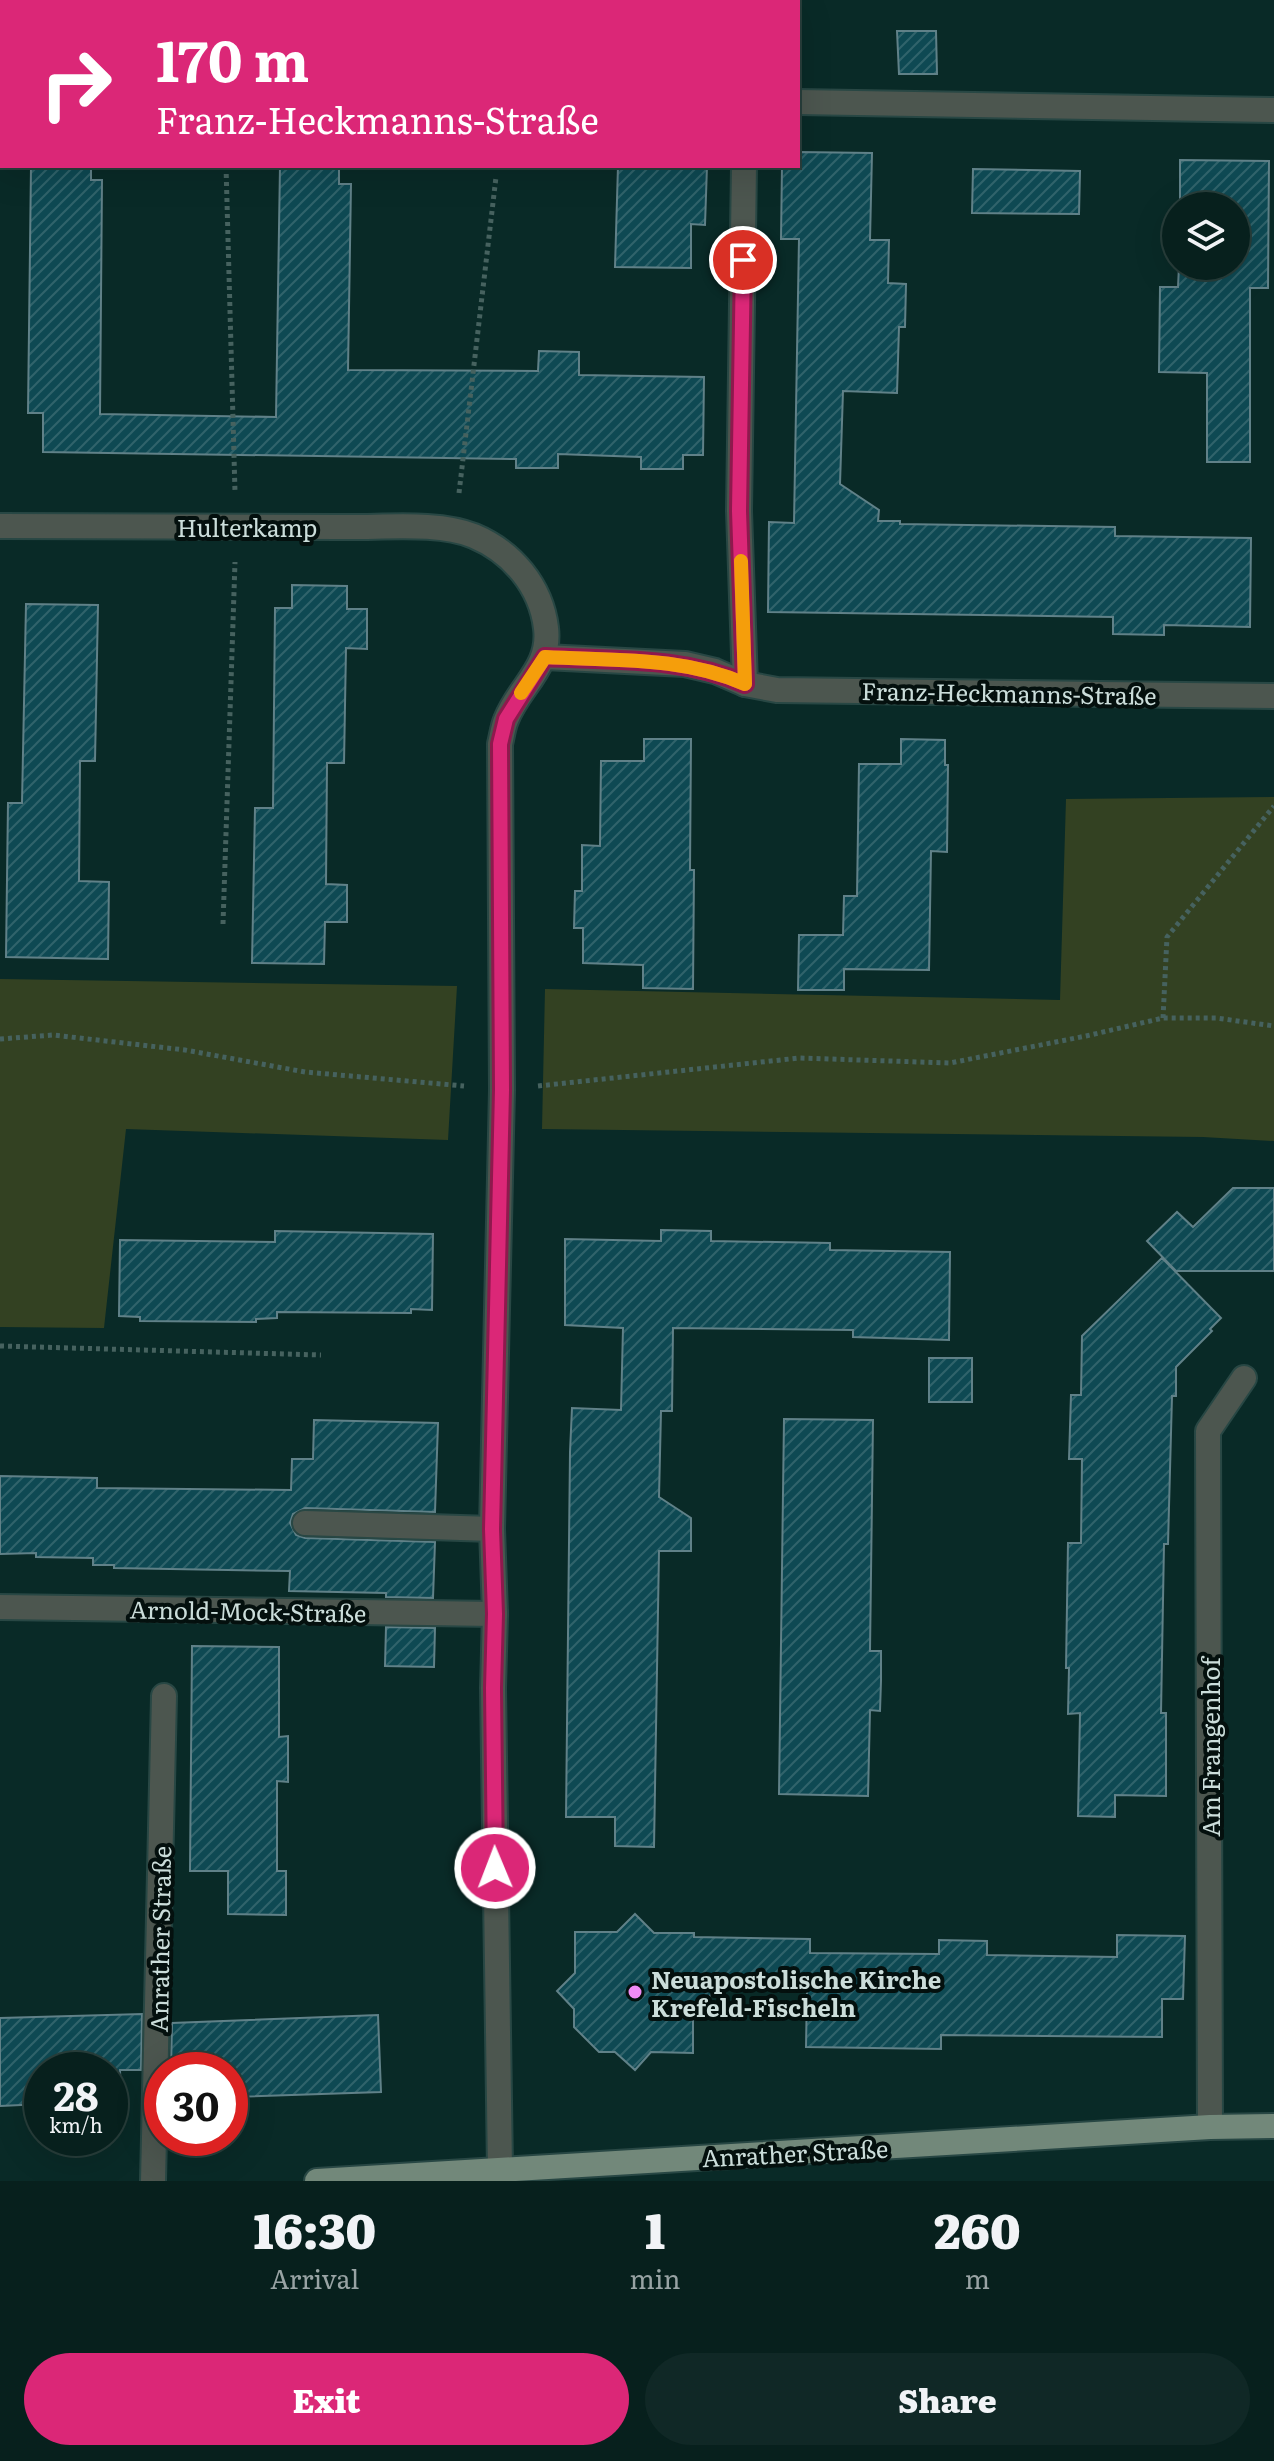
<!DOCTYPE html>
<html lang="en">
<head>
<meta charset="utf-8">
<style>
  body { margin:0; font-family:Literata,serif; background:#102826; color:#f1f3f6; height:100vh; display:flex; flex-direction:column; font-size:30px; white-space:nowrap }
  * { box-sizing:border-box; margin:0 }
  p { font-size:26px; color:#98a3a4 }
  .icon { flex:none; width:44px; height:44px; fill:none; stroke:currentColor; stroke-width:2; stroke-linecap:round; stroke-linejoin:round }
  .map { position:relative; height:2181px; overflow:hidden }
  .drawer { display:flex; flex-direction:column; background:#07201d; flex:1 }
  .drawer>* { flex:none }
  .banner { position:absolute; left:0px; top:0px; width:800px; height:168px; box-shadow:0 8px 32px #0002,0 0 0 2px #283e3b; background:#db2777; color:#fff; overflow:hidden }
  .buttons { position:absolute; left:1162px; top:192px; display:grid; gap:16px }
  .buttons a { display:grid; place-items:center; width:88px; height:88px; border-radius:50%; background:#07201d; box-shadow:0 8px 32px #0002,0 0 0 2px #283e3b; font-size:40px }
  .speed { position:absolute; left:24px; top:2052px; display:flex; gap:16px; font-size:40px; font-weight:700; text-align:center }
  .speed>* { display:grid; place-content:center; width:104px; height:104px; border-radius:50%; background:#07201d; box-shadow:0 8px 32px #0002,0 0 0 2px #283e3b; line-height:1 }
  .speed small { font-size:20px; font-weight:400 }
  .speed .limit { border:12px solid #d22; background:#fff; color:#111 }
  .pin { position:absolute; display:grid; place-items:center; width:68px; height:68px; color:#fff; margin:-34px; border:4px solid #fff; border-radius:50%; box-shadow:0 2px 8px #0007 }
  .me { position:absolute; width:88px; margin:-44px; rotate:359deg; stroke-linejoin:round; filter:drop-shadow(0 0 6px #0008) }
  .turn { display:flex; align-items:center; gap:28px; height:168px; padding:0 24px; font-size:36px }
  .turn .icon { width:104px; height:104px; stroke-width:2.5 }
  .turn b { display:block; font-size:56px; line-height:68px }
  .eta { display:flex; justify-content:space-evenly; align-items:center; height:136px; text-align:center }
  .eta b { font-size:48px; font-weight:800; line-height:56px }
  .button { display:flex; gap:16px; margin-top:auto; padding:16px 24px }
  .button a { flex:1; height:92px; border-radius:48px; background:#db2777; color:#fff; font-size:32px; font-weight:800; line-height:92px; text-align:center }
  .button a+a { background:#102826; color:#f1f3f6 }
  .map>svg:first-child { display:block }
</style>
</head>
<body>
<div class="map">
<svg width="1274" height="2181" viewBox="0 0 1274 2181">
  <defs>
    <pattern id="building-hatch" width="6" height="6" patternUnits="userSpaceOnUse" patternTransform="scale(2)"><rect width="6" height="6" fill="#0e4953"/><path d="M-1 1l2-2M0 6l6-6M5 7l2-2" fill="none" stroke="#30636b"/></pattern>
  </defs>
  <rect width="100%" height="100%" fill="#092a27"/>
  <!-- green -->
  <g fill="#334122">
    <path d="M 1274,797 L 1274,1141 L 1203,1137 L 542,1129 L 545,989 L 1060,1000 L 1066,799 Z"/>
    <path d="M 0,979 L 457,986 L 448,1140 L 126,1129 L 104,1328 L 0,1327 Z"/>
  </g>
  <!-- building -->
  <g fill="url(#building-hatch)" stroke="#608188" stroke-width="2">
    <path d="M 897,31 L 936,31 L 937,74 L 899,74 Z"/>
    <path d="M 798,152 L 872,153 L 870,240 L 889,240 L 888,283 L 906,284 L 905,327 L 899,327 L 897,393 L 843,391 L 840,484 L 879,510 L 878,521 L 900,521 L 900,524 L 1115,527 L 1115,536 L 1251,538 L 1250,627 L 1164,625 L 1164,635 L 1113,634 L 1113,617 L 768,612 L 769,522 L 794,523 L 799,239 L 781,239 L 782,166 L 798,166 Z"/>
    <path d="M 1180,160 L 1269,161 L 1268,288 L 1250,288 L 1250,462 L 1207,462 L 1207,373 L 1159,372 L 1160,287 L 1178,287 L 1179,266 L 1236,266 L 1236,206 L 1180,206 Z"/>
    <path d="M 31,166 L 91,166 L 91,180 L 102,180 L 100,414 L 276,417 L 280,166 L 339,166 L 339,184 L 351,184 L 348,370 L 538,371 L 539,351 L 579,352 L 579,375 L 704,377 L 703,455 L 683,455 L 683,469 L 641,469 L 641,457 L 558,454 L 558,468 L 516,468 L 516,459 L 43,452 L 43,413 L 28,413 Z"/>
    <path d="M 618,166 L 707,166 L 705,225 L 691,224 L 691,268 L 615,267 Z"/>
    <path d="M 973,169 L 1080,171 L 1079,214 L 972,213 Z"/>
    <path d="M 292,585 L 347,586 L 347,609 L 367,609 L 367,649 L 346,648 L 344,763 L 327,763 L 326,884 L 347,885 L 347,922 L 325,922 L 324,964 L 252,963 L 255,808 L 273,808 L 275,608 L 292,608 Z"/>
    <path d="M 26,604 L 98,605 L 95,761 L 80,761 L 79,881 L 109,882 L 108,959 L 6,957 L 8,803 L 22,803 Z"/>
    <path d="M 644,739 L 691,739 L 690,870 L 694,870 L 693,989 L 643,988 L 643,965 L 583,963 L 583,928 L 574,928 L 575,891 L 582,891 L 582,845 L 600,846 L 601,761 L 644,761 Z"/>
    <path d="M 901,739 L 945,740 L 945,765 L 948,765 L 947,852 L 931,851 L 929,970 L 844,969 L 844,990 L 798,990 L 799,935 L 843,935 L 844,896 L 857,896 L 859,764 L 901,764 Z"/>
    <path d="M 1233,1188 L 1274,1188 L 1274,1271 L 1176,1271 L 1147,1241 L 1177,1212 L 1193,1227 Z"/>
    <path d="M 661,1230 L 711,1231 L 711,1241 L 830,1243 L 830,1250 L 950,1252 L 949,1340 L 853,1337 L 853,1330 L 673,1328 L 672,1411 L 661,1411 L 659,1497 L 691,1518 L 691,1551 L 659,1551 L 654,1847 L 615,1846 L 615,1817 L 566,1817 L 570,1452 L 572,1408 L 621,1410 L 623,1328 L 565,1325 L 565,1239 L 661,1241 Z"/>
    <path d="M 275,1231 L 433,1234 L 432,1310 L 411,1309 L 411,1313 L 277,1312 L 277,1318 L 256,1319 L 256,1322 L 140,1321 L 140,1317 L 119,1316 L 120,1240 L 275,1242 Z"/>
    <path d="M 1162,1258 L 1221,1318 L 1210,1329 L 1212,1331 L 1176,1367 L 1176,1396 L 1172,1396 L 1168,1544 L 1164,1544 L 1161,1713 L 1166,1713 L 1166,1796 L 1115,1795 L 1115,1817 L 1078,1816 L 1080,1713 L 1068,1714 L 1069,1668 L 1066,1668 L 1068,1543 L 1081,1543 L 1082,1459 L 1069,1459 L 1071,1395 L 1081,1395 L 1082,1336 Z"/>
    <rect x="929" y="1358" width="43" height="44"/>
    <path d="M 784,1419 L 873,1420 L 870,1651 L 881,1651 L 881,1681 L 880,1711 L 870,1710 L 868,1796 L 779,1794 Z"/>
    <path d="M 314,1420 L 438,1423 L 435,1512 L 305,1508 L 293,1514 L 290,1523 L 296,1535 L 305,1538 L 435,1542 L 433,1598 L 386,1597 L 386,1593 L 289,1591 L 290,1571 L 114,1568 L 114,1565 L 93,1565 L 93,1558 L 36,1557 L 36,1553 L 0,1554 L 0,1476 L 97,1478 L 97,1488 L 291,1490 L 292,1459 L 313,1459 Z"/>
    <path d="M 386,1627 L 435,1628 L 434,1667 L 385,1666 Z"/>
    <path d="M 192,1646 L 279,1647 L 279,1737 L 288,1736 L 288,1782 L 277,1781 L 277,1871 L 286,1871 L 286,1915 L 228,1914 L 228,1871 L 190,1871 Z"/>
    <path d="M 635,1914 L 654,1933 L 694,1933 L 694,1937 L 810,1939 L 810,1953 L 939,1954 L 939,1940 L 987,1941 L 987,1955 L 1117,1957 L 1117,1935 L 1185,1936 L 1183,1999 L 1162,1999 L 1162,2037 L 941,2035 L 941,2049 L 806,2047 L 807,1990 L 718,1988 L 693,2012 L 693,2053 L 651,2052 L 635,2070 L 615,2052 L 599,2052 L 574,2027 L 574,2009 L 557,1991 L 575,1973 L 575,1932 L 617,1932 Z"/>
    <path d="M 142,2014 L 141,2070 L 120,2070 L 121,2101 L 110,2101 L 110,2070 L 42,2070 L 42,2104 L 0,2106 L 0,2018 Z"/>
    <path d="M 378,2015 L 381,2092 L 230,2097 L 230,2070 L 171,2070 L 172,2023 Z"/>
  </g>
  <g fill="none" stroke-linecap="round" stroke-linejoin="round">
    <!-- minor casing -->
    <g stroke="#284744" stroke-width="28">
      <g id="minor">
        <path d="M 798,102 L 1274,110"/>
        <path d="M 744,166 L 739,511 L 745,684"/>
        <path d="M 0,526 C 114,526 228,526 341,527 C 381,528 438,521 474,536 C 512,552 541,586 546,628 C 551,668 519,686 506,720 C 503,727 502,736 500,744 L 502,1090 L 492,1529 L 495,1614 L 493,1688 L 500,2169"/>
        <path d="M 545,657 L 685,664 L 715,671 L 745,684 L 777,690 L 1274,696"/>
        <path d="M 305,1523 L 492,1529"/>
        <path d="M 0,1607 L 495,1614"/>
        <path d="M 1210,2127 L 1208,1431 L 1244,1378"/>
        <path d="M 153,2181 L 164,1696"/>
      </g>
    </g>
    <!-- major casing -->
    <g stroke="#284744" stroke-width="28">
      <path id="major" d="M 317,2181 L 1210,2127 L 1274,2126"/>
    </g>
    <!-- path -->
    <g stroke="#46625f" stroke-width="5" stroke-dasharray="4 4" stroke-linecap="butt">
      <path d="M 226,166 L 235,492"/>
      <path d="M 459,493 L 496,177"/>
      <path d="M 223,924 L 235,562"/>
      <path d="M 1163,1018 L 1167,937 L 1274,806"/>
      <path d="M 0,1039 L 53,1035 L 185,1050 L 305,1072 L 464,1086"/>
      <path d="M 538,1086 L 799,1058 L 950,1063 L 1086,1036 L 1163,1018 L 1216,1018 L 1274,1026"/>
      <path d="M 0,1346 L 321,1355"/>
    </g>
    <!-- minor -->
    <use href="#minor" stroke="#4c564f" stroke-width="24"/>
    <!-- major -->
    <use href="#major" stroke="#72887a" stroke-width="24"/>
  </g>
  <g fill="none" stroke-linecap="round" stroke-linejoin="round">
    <!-- route casing -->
    <g stroke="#8e194d" stroke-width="20">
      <path id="route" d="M 495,1868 L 493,1688 L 495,1614 L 492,1529 L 502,1090 L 500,744 L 506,719 L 545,657 C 613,661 682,656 745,684 L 739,511 L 743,260"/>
    </g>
    <!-- route -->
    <use href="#route" stroke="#db2777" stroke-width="14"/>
    <!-- slow -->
    <path stroke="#f59e0b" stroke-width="14" d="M 521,693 L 545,657 C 613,661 682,656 745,684 L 741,561"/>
  </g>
  <!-- markers -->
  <circle fill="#f08bf5" stroke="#04100e" stroke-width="3" cx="635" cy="1992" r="8"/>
  <g text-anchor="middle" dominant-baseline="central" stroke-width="8" stroke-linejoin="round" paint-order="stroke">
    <!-- street labels -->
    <g font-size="24" fill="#cbddda" stroke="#04100e">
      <text x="247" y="526">Hulterkamp</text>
      <text transform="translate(1009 692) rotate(1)">Franz-Heckmanns-Straße</text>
      <text transform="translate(248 1610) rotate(1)">Arnold-Mock-Straße</text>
      <text transform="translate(1209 1747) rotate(-90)">Am Frangenhof</text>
      <text transform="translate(159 1939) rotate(-89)">Anrather Straße</text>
      <text transform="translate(795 2152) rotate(-3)">Anrather Straße</text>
    </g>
    <!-- poi labels -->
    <g font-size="24" font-weight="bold" fill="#cbddda" stroke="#04100e" text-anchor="start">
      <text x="651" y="1978">Neuapostolische Kirche<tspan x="651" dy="28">Krefeld-Fischeln</tspan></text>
    </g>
  </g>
</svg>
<div class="buttons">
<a><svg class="icon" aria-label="layers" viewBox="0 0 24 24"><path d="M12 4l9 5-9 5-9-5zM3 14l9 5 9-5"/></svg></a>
</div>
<div class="speed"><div>28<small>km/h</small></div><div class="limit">30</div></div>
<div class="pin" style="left:743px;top:260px;background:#d93025"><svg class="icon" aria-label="arrive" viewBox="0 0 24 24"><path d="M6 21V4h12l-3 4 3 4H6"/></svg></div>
<svg class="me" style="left:495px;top:1868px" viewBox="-20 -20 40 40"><circle r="17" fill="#db2777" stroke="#fff" stroke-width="3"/><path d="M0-11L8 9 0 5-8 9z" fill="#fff"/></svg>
<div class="banner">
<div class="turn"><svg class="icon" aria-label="right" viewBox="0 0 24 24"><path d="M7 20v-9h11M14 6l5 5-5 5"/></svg><div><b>170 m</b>Franz-Heckmanns-Straße</div></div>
</div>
</div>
<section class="drawer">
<div class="eta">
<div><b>16:30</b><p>Arrival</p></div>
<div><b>1</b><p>min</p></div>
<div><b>260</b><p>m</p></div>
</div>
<div class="button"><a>Exit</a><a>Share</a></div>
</section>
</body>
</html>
